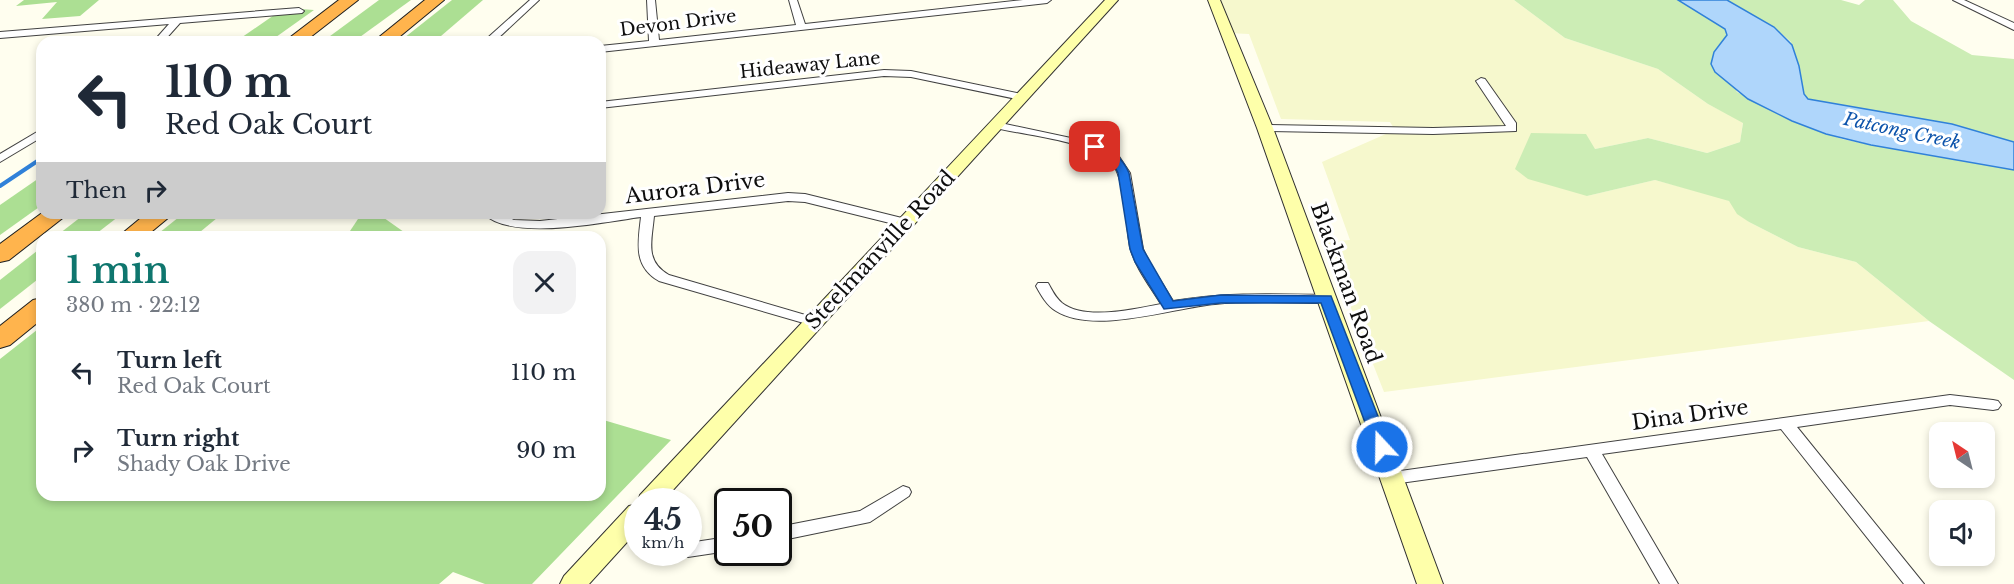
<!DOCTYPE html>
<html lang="en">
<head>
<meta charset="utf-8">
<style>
  body { margin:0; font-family:"Libre Baskerville",serif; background:#f2f2f3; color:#1f2937; height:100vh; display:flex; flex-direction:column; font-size:22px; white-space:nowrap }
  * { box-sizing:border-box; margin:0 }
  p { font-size:20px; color:#747a83 }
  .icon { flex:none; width:33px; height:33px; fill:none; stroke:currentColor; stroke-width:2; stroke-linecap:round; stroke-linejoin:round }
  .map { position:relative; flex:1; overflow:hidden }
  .drawer { position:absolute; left:36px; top:231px; width:570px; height:270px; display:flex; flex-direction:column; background:#fff; border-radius:18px; box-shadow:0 3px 9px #0003 }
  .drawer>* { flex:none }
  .top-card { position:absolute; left:36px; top:36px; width:570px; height:183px; border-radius:18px; box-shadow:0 3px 9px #0003; background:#fff; color:#1f2937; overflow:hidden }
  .needle { width:39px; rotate:325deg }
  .buttons { position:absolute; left:1929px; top:422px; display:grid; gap:12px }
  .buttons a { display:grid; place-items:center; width:66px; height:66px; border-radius:12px; background:#fff; box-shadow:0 3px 9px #0003; font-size:30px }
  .speed { position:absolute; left:624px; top:488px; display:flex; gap:12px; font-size:30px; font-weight:700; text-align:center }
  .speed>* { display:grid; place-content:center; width:78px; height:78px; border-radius:50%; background:#fff; box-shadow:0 3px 9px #0003; line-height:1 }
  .speed small { font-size:15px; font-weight:400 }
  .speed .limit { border:3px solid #111; border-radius:9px; background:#fff; color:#111 }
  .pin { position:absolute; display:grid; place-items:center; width:51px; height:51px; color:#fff; margin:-26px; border-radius:12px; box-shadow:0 3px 9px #0006 }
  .me { position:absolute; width:66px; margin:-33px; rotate:339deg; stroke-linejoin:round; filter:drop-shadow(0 0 4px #0008) }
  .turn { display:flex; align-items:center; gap:21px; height:126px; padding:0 30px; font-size:27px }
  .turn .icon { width:78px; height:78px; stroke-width:2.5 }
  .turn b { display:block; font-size:42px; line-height:51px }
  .then { display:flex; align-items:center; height:57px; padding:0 30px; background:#0003; gap:12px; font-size:22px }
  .round { display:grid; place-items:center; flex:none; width:63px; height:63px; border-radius:18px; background:#f2f2f3 }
  .summary { display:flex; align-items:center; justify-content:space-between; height:102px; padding:0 30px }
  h1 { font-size:36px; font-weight:600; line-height:45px; color:#0f766e }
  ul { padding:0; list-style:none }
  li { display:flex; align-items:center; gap:18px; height:78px; padding:0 30px }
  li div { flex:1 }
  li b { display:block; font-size:22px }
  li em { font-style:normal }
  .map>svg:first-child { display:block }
</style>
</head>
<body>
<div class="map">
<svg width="2014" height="584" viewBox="0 0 2014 584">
  <rect width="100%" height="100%" fill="#fffeef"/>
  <!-- farmland -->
  <path fill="#f6f8cd" d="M 1215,0 L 1514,0 L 1565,38 L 1658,69 L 1708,104 L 1743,122 L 1740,142 L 1707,153 L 1648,138 L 1595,149 L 1587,196 L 1655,180 L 1723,198 L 1729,201 L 1749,222 L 1798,247 L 1856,262 L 1929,321 L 1384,392 L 1325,242 L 1350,240 L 1322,162 L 1395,130 L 1390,122 L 1281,119 L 1249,34 L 1227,33 Z"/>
  <!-- green -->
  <g fill="#ccedb5">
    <path d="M 1514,0 L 1678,0 L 1725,29 L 1727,35 L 1714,52 L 1737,92 L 1792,121 L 1842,139 L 1871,145 L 2014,170 L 2014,380 L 1929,321 L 1856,262 L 1798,247 L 1749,222 L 1737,214 L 1729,201 L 1655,180 L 1587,196 L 1528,179 L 1515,169 L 1531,133 L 1586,134 L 1595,149 L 1648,138 L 1707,153 L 1740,142 L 1743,123 L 1708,104 L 1658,69 L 1565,38 Z"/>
    <path d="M 1727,0 L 1841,0 L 1859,5 L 1865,0 L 1893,0 L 1911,21 L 1972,55 L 2014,59 L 2014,142 L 1952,124 L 1808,99 L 1804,94 L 1791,42 L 1774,27 Z"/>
  </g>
  <!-- forest -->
  <g fill="#acdf93">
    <path d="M 24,0 L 99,0 L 80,16 L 42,19 L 57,2 L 16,6 Z"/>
    <path d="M 379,0 L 411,0 L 353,42 L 322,42 Z"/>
    <path d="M 452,0 L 483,0 L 434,42 L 399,42 Z"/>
    <path d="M 300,9 L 314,10 L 269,42 L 235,42 L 277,13 Z"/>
    <path d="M 42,176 L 42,205 L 0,235 L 0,205 Z"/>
    <path d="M 86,213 L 123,213 L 92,237 L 55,237 Z"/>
    <path d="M 184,213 L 223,213 L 194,237 L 154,237 Z"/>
    <path d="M 362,213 L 377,213 L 411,237 L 346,237 Z"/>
    <path d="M 42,247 L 42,276 L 0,309 L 0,280 Z"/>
    <path d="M 42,326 L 42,495 L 600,495 L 600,419 L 671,440 L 532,584 L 485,584 L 453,572 L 439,584 L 0,584 L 0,359 Z"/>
  </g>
  <!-- water -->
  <path fill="#afd6fb" stroke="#3081d9" stroke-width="1.5" d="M 1678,0 L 1727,0 L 1774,27 L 1792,45 L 1799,66 L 1804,94 L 1808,99 L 1952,124 L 2014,142 L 2014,170 L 1871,145 L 1826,134 L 1792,121 L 1748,99 L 1715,72 L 1711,64 L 1714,52 L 1727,35 L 1725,29 Z"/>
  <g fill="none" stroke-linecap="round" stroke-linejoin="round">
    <!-- stream -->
    <path stroke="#3081d9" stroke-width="4" d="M 0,186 L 42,158"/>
    <!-- street casing -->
    <g stroke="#414141" stroke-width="2">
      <g id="street">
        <path d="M 530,0 L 539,0 L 494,42 L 483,42 Z"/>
        <path d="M 647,0 L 655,0 L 659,40 L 796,25 L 789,0 L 797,0 L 805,24 L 1023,0 L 1051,0 L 1047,3 L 600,52 L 600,46 L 649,41 Z"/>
        <path d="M 1953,0 L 1964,0 L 2014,23 L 2014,30 Z"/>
        <path d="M 299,8 L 304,11 L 302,13 L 180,23 L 163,42 L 153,42 L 169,24 L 0,38 L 0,32 Z"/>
        <path d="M 884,70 L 911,71 L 1021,94 L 1026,97 L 1021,100 L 911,77 L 884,76 L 600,108 L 600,102 Z"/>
        <path d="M 1481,78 L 1485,79 L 1516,123 L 1516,131 L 1433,134 L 1265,131 L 1260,128 L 1265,125 L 1433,128 L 1506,126 L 1476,81 Z"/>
        <path d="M 996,122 L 1085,141 L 1118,155 L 1130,173 L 1143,249 L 1149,262 L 1173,301 C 1224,292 1275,294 1326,295 L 1333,299 L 1326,303 C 1289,303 1252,300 1215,304 C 1172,308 1094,335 1056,311 C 1047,306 1041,295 1036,286 L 1038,283 L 1048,283 C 1052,290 1055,297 1062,303 C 1085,321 1134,309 1161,304 C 1150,286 1135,267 1130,247 C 1126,227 1125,170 1108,159 C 1078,139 1027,136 992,127 L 992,123 Z"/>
        <path d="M 42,129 L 42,137 L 0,162 L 0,154 Z"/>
        <path d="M 788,193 L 805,194 L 910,220 L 912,223 L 906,227 L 805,202 L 788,201 L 654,216 C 652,240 644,261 669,275 L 819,319 L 821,322 L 819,325 L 814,326 L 659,281 C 633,266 638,243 641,217 C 603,222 511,242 483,213 L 499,213 L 514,220 L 540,221 Z"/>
        <path d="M 1950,395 L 1993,400 L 1998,401 L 2001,405 L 1998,409 L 1993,410 L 1950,405 L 1797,427 L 1924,584 L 1904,584 L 1781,429 L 1602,454 L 1678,584 L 1660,584 L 1587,457 L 1393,484 L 1387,482 L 1385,478 L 1387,474 L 1393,472 Z"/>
        <path d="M 903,486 L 909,488 L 911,492 L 909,496 L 870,522 L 778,541 L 778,527 L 860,511 Z"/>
        <path d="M 728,537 L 728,551 L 688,557 L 680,552 L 688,552 L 688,543 Z"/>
      </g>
    </g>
    <!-- secondary casing -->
    <g stroke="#303030" stroke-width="2">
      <g id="secondary">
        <path d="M 1105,0 L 1118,0 L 663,501 L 638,502 L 640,495 Z"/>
        <path d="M 1208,0 L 1220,0 L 1273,128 L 1443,584 L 1417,584 L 1257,128 Z"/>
        <path d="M 638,504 L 638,530 L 589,584 L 560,584 L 564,576 L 629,506 Z"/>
      </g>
    </g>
    <!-- highway casing -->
    <g stroke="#1f1f1f" stroke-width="2">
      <g id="highway">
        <path d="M 339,0 L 358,0 L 304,42 L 284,42 Z"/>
        <path d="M 425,0 L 444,0 L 393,42 L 373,42 Z"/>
        <path d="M 42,213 L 69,213 L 9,260 L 0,262 L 0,244 Z"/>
        <path d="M 147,213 L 174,213 L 145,237 L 118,237 Z"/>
        <path d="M 42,298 L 42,319 L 10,345 L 0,348 L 0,326 L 33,300 Z"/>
      </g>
    </g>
    <!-- street -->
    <use href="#street" fill="#fff" fill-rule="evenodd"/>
    <!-- secondary -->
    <use href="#secondary" fill="#feffaa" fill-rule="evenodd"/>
    <!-- highway -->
    <use href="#highway" fill="#ffb44d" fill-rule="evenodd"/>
  </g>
  <!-- route -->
  <path fill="#1a73e8" stroke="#114b97" stroke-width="1.5" d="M 1095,144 C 1111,149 1122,157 1129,173 L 1143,249 L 1173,301 L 1221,295 L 1331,296 L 1390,447 L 1388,452 L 1376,452 L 1374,447 L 1321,303 L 1221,303 L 1164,309 L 1135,262 L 1130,249 L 1118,173 L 1114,165 L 1110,160 L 1091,150 L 1091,145 Z"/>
  <g text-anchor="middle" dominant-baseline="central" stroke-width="6" stroke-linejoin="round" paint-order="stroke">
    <!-- far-street labels -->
    <g font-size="18" fill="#0e0e0e" stroke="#fff">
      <text transform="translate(678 23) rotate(-7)">Devon Drive</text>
      <text transform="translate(810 65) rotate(-6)">Hideaway Lane</text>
    </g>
    <!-- far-water labels -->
    <g font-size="18" font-style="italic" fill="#0c53ab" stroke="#fff">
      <text transform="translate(1902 131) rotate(12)">Patcong Creek</text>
    </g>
    <!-- street labels -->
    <g font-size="21" fill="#0e0e0e" stroke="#fff">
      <text transform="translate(695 188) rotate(-7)">Aurora Drive</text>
      <text transform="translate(880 250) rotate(-47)">Steelmanville Road</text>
      <text transform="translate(1346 283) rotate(70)">Blackman Road</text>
      <text transform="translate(1690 415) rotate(-8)">Dina Drive</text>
    </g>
  </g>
</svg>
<div class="buttons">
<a><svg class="needle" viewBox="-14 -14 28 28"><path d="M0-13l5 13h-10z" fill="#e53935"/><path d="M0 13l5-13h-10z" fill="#747a83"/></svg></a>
<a><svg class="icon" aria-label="sound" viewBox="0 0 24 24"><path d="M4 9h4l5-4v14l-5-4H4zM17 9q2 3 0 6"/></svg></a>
</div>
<div class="speed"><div>45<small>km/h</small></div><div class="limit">50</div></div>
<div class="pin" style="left:1095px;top:147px;background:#d93025"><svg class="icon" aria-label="arrive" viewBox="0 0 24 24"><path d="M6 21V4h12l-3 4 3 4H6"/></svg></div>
<svg class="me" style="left:1382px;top:447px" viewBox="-20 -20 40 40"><circle r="17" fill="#1a73e8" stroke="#fff" stroke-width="3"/><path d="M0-11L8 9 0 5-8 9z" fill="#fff"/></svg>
<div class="top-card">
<div class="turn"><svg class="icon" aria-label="left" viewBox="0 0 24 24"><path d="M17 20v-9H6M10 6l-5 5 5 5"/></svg><div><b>110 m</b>Red Oak Court</div></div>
<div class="then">Then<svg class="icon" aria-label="right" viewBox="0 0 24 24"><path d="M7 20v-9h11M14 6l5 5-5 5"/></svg></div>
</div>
<section class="drawer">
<div class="summary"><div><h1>1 min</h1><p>380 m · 22:12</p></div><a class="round"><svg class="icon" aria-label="close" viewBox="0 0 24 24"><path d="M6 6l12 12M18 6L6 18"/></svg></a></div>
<ul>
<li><svg class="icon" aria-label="left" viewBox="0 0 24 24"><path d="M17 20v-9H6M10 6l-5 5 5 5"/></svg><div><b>Turn left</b><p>Red Oak Court</p></div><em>110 m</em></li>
<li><svg class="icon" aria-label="right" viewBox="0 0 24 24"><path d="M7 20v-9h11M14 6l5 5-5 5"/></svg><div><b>Turn right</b><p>Shady Oak Drive</p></div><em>90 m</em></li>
</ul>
</section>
</div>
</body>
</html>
